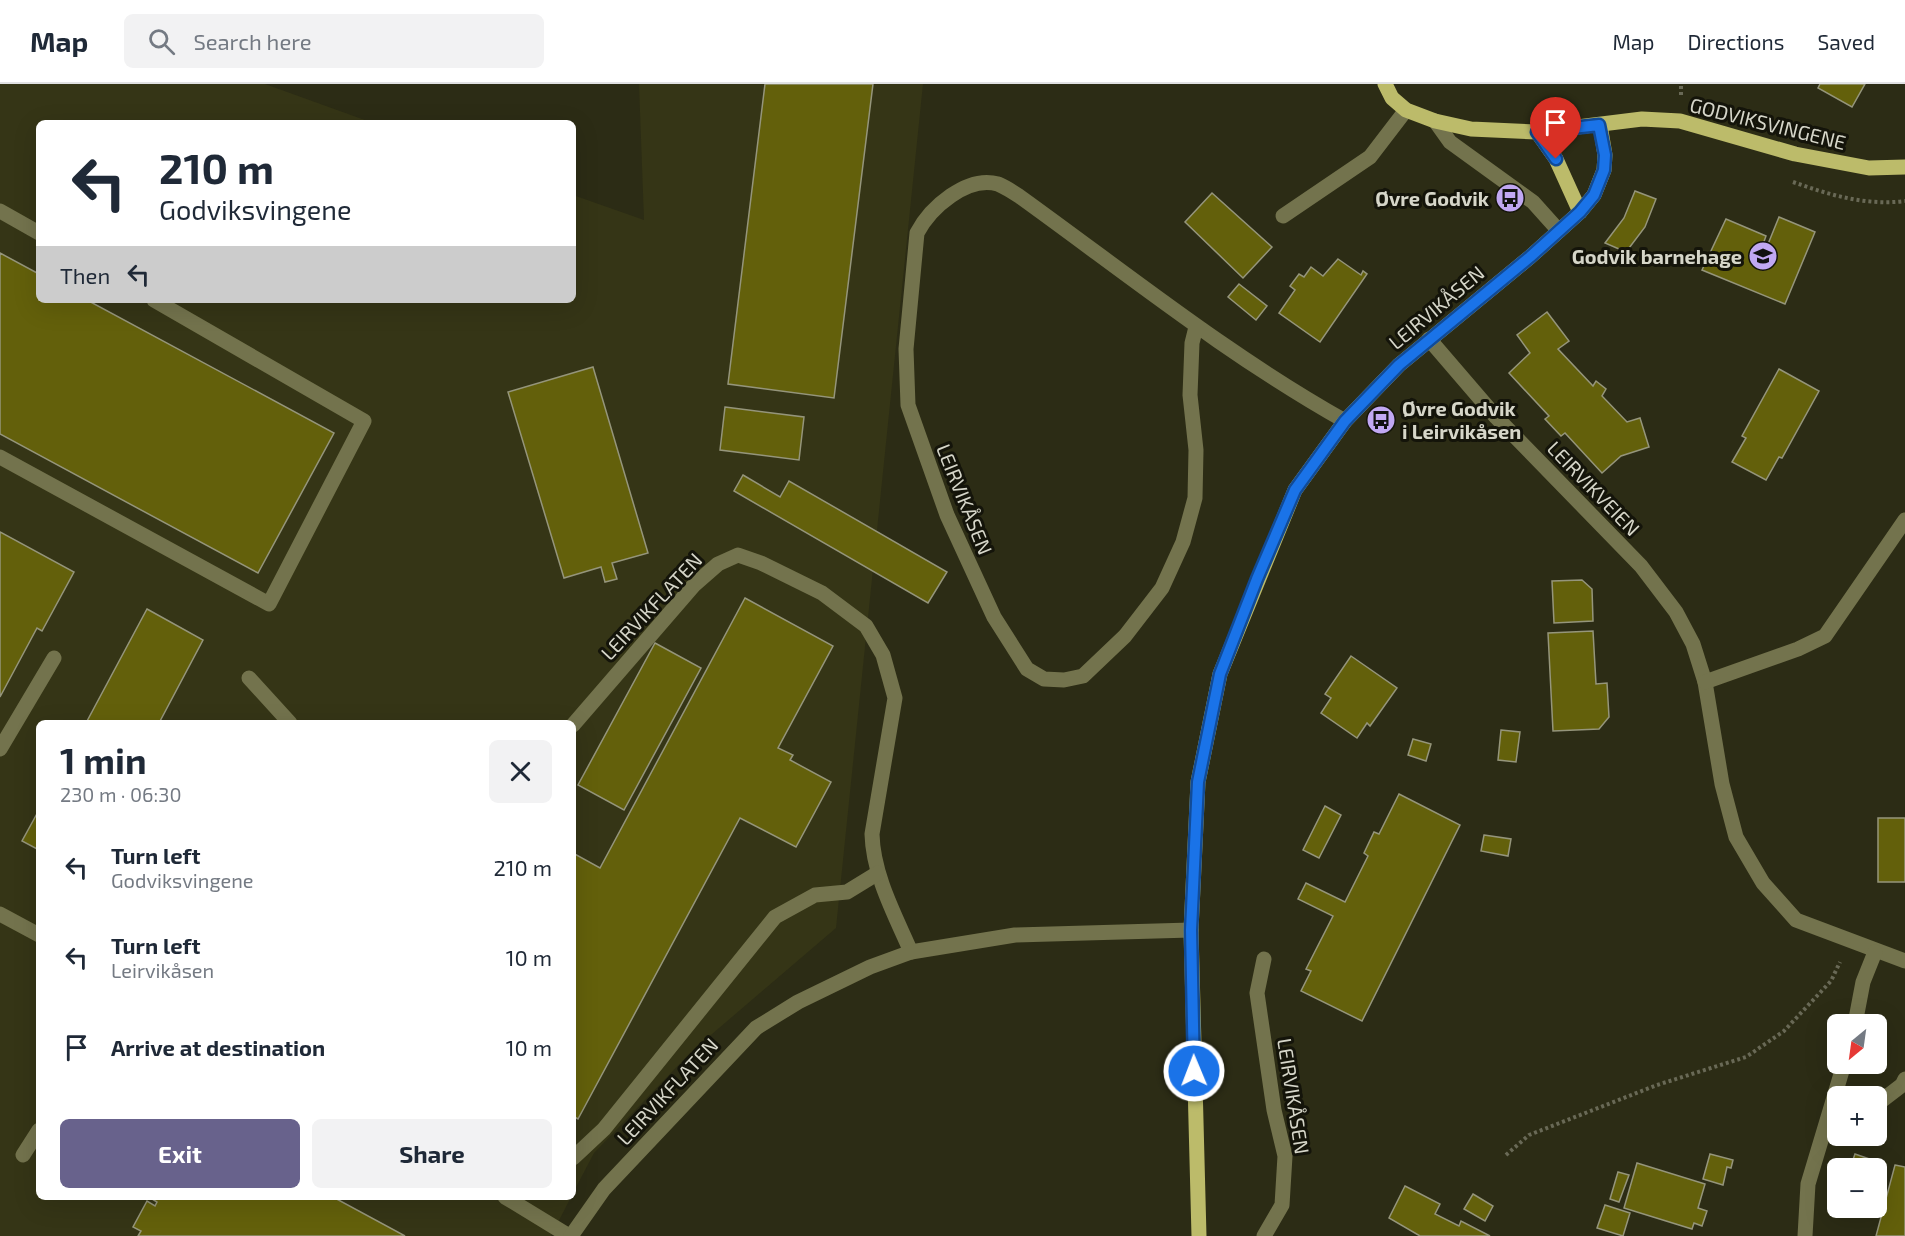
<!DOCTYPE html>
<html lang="en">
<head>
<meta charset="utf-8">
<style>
  body { margin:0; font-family:"Exo 2",sans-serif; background:#f2f2f3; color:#1f2937; height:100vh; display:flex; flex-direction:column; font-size:22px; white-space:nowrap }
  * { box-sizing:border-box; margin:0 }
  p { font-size:20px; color:#747a83 }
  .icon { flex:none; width:33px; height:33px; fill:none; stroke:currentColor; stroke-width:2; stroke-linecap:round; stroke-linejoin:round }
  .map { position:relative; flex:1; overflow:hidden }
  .details { position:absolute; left:36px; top:636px; width:540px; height:480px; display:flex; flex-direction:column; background:#fff; border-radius:9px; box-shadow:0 6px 24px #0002 }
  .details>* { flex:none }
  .top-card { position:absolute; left:36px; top:36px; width:540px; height:183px; border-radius:9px; box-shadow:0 6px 24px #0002; background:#fff; color:#1f2937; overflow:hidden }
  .needle { width:39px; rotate:209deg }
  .buttons { position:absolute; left:1827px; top:930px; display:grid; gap:12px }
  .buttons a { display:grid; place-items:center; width:60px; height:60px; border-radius:9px; background:#fff; box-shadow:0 6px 24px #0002; font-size:30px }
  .pin { position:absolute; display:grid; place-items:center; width:51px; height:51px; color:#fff; margin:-62px -26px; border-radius:50% 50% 50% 0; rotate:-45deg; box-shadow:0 0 6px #0007 }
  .pin .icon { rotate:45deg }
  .me { position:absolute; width:66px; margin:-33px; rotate:359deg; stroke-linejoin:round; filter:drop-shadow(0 0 4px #0008) }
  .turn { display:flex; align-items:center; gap:21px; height:126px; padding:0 24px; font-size:27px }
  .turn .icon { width:78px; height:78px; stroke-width:2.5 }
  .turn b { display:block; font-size:42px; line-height:51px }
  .then { display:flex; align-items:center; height:57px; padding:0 24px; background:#0003; gap:12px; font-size:22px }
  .round { display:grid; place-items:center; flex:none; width:63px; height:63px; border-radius:9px; background:#f2f2f3 }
  .overview { display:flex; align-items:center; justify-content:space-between; height:102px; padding:0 24px }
  h1 { font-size:36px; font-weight:700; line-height:45px }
  .action { display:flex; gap:12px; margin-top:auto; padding:12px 24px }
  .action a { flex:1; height:69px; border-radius:9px; background:#68628c; color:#fff; font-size:24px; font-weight:700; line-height:69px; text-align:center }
  .action a+a { background:#f2f2f3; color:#1f2937 }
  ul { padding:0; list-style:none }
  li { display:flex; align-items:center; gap:18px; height:90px; padding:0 24px }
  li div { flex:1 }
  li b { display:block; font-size:22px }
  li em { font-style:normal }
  header { display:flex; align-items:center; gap:36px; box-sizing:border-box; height:84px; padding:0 30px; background:#fff; border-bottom:2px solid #e0e1e3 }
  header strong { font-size:28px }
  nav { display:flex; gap:33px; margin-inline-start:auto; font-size:21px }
  .search { width:420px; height:54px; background:#f2f2f3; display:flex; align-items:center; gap:15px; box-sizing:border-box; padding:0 21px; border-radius:9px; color:#747a83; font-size:22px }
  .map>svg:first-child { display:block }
</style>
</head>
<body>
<header>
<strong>Map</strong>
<div class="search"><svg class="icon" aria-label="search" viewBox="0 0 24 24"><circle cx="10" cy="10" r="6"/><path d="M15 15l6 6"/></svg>Search here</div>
<nav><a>Map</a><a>Directions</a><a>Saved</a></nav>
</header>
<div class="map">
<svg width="1905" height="1152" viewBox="0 0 1905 1152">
  <rect width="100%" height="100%" fill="#2c2c15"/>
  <!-- built -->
  <path fill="#353516" d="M 0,0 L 265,0 L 373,39 L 39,39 L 39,216 L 573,216 L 573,111 L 644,136 L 639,0 L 923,0 L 836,844 L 691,968 L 594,1069 L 573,1109 L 573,639 L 39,639 L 39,1113 L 571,1113 L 551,1152 L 0,1152 Z"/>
  <!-- building -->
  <g fill="#63600b" stroke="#95957b" stroke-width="1.5">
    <path d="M 765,0 L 873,0 L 834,314 L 728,300 Z"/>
    <path d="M 1820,0 L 1865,0 L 1852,23 L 1818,4 Z"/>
    <path d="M 1635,107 L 1656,115 L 1645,143 L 1626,168 L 1605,159 L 1624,134 Z"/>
    <path d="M 1212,109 L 1272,163 L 1243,194 L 1185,138 Z"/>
    <path d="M 1779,133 L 1815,148 L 1785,220 L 1702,186 L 1726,135 L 1766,152 L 1762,163 L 1766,165 Z"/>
    <path d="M 0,169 L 39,190 L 39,216 L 87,216 L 334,349 L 258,489 L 0,350 Z"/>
    <path d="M 1338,175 L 1361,191 L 1363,187 L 1367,190 L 1320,258 L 1279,229 L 1295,206 L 1290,202 L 1299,190 L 1304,193 L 1311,183 L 1323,192 Z"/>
    <path d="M 1239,200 L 1267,222 L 1256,236 L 1228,213 Z"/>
    <path d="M 1547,228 L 1569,257 L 1558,265 L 1593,302 L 1596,297 L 1606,305 L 1602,312 L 1627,338 L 1640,334 L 1649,363 L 1621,372 L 1602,389 L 1565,349 L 1561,352 L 1545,335 L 1549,332 L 1509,289 L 1530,269 L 1517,251 Z"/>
    <path d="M 593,283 L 648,469 L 612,479 L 617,495 L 605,498 L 601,483 L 564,494 L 508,308 Z"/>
    <path d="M 1779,285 L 1819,307 L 1782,374 L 1779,373 L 1766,396 L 1732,378 L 1746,354 L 1742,352 Z"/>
    <path d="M 725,323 L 804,333 L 799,376 L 720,366 Z"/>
    <path d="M 743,391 L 780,413 L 789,397 L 947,488 L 928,519 L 734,407 Z"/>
    <path d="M 0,448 L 74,488 L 42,547 L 37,544 L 0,613 Z"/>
    <path d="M 1582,496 L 1592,505 L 1593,537 L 1554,539 L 1552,497 Z"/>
    <path d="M 745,514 L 833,562 L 778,664 L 793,671 L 790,676 L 831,698 L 796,763 L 740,734 L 578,1035 L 573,1032 L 573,769 L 600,784 Z"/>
    <path d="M 147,525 L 203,556 L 159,639 L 86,639 Z"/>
    <path d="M 1593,547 L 1596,600 L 1607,599 L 1609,633 L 1599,645 L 1553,647 L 1548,549 Z"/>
    <path d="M 655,559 L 701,584 L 624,726 L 578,701 Z"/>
    <path d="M 1351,572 L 1397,604 L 1370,642 L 1367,639 L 1357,654 L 1321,629 L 1331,614 L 1325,610 Z"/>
    <path d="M 1501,646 L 1520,648 L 1516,678 L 1498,676 Z"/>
    <path d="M 1413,655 L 1431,660 L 1426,677 L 1408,671 Z"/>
    <path d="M 1399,710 L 1460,741 L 1362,937 L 1301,907 L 1311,887 L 1306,885 L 1333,832 L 1298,815 L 1306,799 L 1345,818 L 1368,772 L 1364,769 L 1374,748 L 1379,750 Z"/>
    <path d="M 1325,722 L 1341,731 L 1319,774 L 1303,766 Z"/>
    <path d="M 39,726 L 39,766 L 22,757 Z"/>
    <rect x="1878" y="734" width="27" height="64"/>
    <path d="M 1484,751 L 1511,755 L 1508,772 L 1481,767 Z"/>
    <path d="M 1710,1070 L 1733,1076 L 1731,1084 L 1727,1083 L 1723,1101 L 1703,1095 Z"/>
    <path d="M 1855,1070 L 1881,1079 L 1876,1091 L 1876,1084 L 1850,1084 Z"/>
    <path d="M 1637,1079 L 1705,1100 L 1698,1124 L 1707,1127 L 1702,1142 L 1694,1139 L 1692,1145 L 1624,1124 Z"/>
    <path d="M 1895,1081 L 1905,1083 L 1905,1152 L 1876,1152 Z"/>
    <path d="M 1618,1088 L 1629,1091 L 1619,1118 L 1610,1115 Z"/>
    <path d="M 1405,1102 L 1440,1120 L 1435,1130 L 1459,1142 L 1461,1137 L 1490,1152 L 1420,1152 L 1389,1134 Z"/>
    <path d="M 1473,1110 L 1493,1122 L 1485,1137 L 1464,1125 Z"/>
    <path d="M 149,1113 L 333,1113 L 405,1152 L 138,1152 L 141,1147 L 133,1143 L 147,1117 L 155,1122 L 157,1118 Z"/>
    <path d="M 1605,1121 L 1630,1129 L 1623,1152 L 1597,1144 Z"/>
  </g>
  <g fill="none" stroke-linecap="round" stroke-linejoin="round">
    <!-- path -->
    <g stroke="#696956" stroke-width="4" stroke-dasharray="3 3" stroke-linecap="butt">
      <path d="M 1681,11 L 1681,0"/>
      <path d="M 1793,98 C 1830,111 1866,122 1905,117"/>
      <path d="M 1506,1071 L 1529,1051 L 1657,1001 L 1746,973 L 1784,947 L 1831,897 L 1840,878"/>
    </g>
    <!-- minor -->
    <g stroke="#73734d" stroke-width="15">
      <path d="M 1435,37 L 1450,58 L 1533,118 L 1559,147"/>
      <path d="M 0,127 L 39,149"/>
      <path d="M 1283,132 L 1370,73 L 1406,26"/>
      <path d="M 1196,243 L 1192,259 L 1190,311 L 1196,366 L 1195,414 L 1183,458 L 1162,504 L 1125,552 L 1083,592 L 1064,596 L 1044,595 L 1027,585 L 994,533 L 947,431 L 908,321 L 906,265 L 917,149 C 930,124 967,91 998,100 C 1005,103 1013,108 1019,112 C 1126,189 1229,272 1345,337"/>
      <path d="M 1429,255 L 1496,333 L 1641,482 L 1676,528 L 1693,560 L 1705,598 L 1722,700 L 1736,753 L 1763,799 L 1796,836 L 1905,877"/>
      <path d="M 0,373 L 269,520 L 364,337 L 154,216"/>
      <path d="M 249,594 L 290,639"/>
      <path d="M 1705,598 L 1798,565 L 1825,552 L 1905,436"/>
      <path d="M 573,641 L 694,501 L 718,480 L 738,471 L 761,479 L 822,509 L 866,542 L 883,571 L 895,614 L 872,750 C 873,791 895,831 911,868"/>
      <path d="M 0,665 L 54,574"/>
      <path d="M 0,830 L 39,851"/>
      <path d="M 1855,940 L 1863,898 L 1875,868"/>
      <path d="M 1876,1021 L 1902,1001 L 1905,995"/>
      <path d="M 23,1071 L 39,1046"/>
      <path d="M 573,1074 L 604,1045 L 775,833 L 815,811 L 847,808 L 878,789"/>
      <path d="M 505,1113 L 569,1152"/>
      <path d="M 571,1152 L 604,1105 L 756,944 L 798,918 L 870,883 L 911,868 L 1015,851 L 1191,846"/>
      <path d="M 1264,1152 L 1282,1121 L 1285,1072 L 1274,1026 L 1257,909 L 1264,875"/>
      <path d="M 1805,1152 L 1808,1100 L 1844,980"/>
    </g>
    <!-- major -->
    <g stroke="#bcbb6a" stroke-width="15">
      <path d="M 1385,0 L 1392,14 L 1406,26 L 1435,37 L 1471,45 L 1537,48 L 1642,35 L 1680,37 L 1795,70 L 1869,84 L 1905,83"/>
      <path d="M 1537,48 L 1556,75 L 1580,128"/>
      <path d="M 1199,1152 L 1191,846 L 1198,698 L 1220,590 L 1295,406 L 1345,337 L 1399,281 L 1530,173 L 1580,128 L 1594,111 L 1604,86 L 1605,71 L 1600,41"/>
    </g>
  </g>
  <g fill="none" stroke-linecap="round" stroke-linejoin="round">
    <!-- route casing -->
    <g stroke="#114b97" stroke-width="15">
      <path id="route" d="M 1194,987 L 1191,846 L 1198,698 L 1220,590 L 1257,495 L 1295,406 L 1345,337 L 1399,281 L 1530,173 L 1580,128 L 1594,111 L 1604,86 L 1605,71 L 1599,41 L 1537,48 L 1556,75"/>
    </g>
    <!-- route -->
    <use href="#route" stroke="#1a73e8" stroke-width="10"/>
  </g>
  <!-- icons -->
  <defs>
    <g id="bus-disc" transform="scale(1.5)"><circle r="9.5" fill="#c1a8f3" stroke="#14140a"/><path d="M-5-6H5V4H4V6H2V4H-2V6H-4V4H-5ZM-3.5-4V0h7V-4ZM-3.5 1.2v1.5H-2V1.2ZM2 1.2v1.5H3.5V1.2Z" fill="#111"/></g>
    <g id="school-disc" transform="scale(1.5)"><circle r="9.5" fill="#c1a8f3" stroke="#14140a"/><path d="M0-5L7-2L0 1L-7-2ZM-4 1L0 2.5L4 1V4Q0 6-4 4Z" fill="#111"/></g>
  </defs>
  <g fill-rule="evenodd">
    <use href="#bus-disc" x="1510" y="114"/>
    <use href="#school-disc" x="1763" y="172"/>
    <use href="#bus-disc" x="1381" y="336"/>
  </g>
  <g text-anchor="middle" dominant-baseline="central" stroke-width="6" stroke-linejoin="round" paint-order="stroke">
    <!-- street labels -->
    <g font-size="20" fill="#d6d6c9" stroke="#14140a">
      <text transform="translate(1768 39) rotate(14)">GODVIKSVINGENE</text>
      <text transform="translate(1436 223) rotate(-40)">LEIRVIKÅSEN</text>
      <text transform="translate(1594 404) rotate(46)">LEIRVIKVEIEN</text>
      <text transform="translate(965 415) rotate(68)">LEIRVIKÅSEN</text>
      <text transform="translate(651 522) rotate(-47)">LEIRVIKFLATEN</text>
      <text transform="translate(667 1007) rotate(-47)">LEIRVIKFLATEN</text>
      <text transform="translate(1294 1012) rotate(81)">LEIRVIKÅSEN</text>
    </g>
    <!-- poi labels -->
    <g font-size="20" font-weight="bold" fill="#d6d6c9" stroke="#14140a" text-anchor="end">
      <text x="1489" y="114">Øvre Godvik</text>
      <text x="1742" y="172">Godvik barnehage</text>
      <text x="1402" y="324" text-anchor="start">Øvre Godvik<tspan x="1402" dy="23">i Leirvikåsen</tspan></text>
    </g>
  </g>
</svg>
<div class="buttons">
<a><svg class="needle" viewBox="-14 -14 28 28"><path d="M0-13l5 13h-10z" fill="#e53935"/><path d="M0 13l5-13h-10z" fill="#747a83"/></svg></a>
<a>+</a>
<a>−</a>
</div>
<div class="pin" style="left:1556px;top:75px;background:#d93025"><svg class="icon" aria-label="arrive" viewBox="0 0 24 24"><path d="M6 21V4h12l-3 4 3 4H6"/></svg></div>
<svg class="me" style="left:1194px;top:987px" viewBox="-20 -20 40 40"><circle r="17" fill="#1a73e8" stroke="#fff" stroke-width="3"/><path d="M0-11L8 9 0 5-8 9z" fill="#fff"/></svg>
<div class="top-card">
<div class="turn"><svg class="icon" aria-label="left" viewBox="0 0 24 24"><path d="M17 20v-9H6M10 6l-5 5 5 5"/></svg><div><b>210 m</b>Godviksvingene</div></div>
<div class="then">Then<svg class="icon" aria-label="left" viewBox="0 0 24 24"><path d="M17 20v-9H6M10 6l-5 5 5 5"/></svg></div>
</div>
<section class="details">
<div class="overview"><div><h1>1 min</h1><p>230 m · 06:30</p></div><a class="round"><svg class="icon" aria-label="close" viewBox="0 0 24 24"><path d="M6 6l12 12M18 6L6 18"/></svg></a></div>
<ul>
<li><svg class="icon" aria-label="left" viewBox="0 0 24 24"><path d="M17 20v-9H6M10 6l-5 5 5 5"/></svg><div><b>Turn left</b><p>Godviksvingene</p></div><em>210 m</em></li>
<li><svg class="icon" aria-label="left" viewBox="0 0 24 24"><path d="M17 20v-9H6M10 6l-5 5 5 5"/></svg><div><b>Turn left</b><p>Leirvikåsen</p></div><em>10 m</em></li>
<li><svg class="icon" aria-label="arrive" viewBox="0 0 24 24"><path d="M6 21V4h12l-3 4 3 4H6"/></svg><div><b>Arrive at destination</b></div><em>10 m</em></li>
</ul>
<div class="action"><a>Exit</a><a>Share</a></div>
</section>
</div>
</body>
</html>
